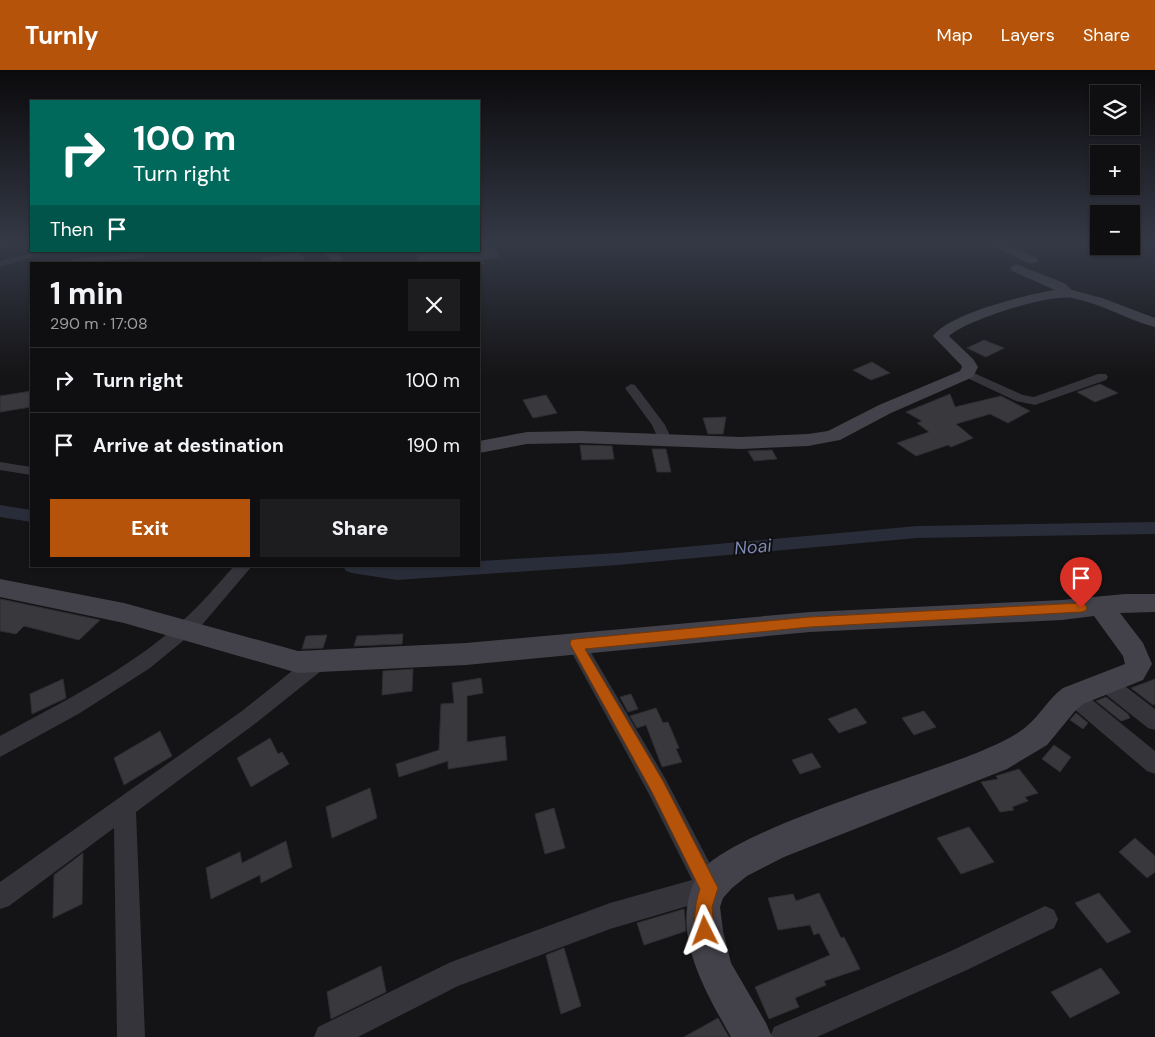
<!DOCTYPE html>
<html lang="en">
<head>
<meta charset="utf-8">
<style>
  :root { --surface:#0f0e10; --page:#1d1c1e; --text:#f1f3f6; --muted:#9b9c9f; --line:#2f2e30; --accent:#b45309 }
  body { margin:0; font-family:"DM Sans",sans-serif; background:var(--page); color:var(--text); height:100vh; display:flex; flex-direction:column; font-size:19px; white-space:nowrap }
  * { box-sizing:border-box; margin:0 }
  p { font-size:16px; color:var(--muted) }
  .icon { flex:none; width:28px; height:28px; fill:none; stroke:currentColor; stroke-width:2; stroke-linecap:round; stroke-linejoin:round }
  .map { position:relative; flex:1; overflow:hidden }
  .sheet { position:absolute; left:30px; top:192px; width:450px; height:305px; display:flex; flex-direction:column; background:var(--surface); border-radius:0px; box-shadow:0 1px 4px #0004,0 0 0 1px var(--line) }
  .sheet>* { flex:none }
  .guide { position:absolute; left:30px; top:30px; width:450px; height:152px; border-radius:0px; box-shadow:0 1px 4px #0004,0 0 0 1px var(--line); background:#00695c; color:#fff; overflow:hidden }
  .controls { position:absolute; left:1090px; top:15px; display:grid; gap:10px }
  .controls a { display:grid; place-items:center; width:50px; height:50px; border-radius:0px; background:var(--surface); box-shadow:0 1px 4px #0004,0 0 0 1px var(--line); font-size:25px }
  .pin { position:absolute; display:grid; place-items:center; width:42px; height:42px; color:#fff; margin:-51px -21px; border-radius:50% 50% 50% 0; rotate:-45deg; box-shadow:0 0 5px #0007 }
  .pin .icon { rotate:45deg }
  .me { position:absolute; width:55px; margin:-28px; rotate:357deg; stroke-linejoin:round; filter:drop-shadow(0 0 4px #0008) }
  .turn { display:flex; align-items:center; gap:18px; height:105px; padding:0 20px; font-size:22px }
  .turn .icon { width:65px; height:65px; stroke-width:2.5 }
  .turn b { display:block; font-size:35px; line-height:42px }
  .then { display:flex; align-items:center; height:48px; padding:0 20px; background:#0003; gap:10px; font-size:19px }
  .round { display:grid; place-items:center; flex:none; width:52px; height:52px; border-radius:0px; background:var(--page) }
  .head { display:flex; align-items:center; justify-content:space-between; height:85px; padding:0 20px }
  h1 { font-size:30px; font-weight:800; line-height:38px }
  .button { display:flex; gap:10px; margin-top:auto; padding:10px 20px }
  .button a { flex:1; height:58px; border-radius:0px; background:var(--accent); color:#fff; font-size:20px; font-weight:800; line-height:58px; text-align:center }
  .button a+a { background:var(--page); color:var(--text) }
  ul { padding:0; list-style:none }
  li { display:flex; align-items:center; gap:15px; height:65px; padding:0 20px; border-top:1px solid var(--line) }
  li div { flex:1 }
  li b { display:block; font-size:19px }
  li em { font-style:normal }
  header { display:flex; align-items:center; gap:30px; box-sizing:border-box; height:70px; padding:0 25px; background:var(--accent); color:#fff }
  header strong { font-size:24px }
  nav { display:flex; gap:28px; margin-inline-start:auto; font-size:18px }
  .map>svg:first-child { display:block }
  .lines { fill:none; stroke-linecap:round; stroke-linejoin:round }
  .canal { fill:#292d39; fill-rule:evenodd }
  .building { fill:#39383d; stroke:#2e2d31 }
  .street { fill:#35343a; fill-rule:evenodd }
  .secondary { fill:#43424a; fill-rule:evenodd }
  .route { fill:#b45309; stroke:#753606 }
  .labels { text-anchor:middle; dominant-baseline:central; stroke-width:4; stroke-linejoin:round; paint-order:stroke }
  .water-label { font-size:18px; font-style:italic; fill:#7b87b2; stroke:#0f0e10 }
</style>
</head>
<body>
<header>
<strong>Turnly</strong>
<nav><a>Map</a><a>Layers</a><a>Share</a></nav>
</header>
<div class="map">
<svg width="1155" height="967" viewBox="0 0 1155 967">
  <rect width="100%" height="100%" fill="#141315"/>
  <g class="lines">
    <g class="canal">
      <polygon points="0,435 31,440 31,452 0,447"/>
      <polygon points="1155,452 1155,464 917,468 618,495 397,510 352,503 346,501 343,496 479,496 479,491 618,483 917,456"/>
    </g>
  </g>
  <g class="building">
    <polygon points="479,174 491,174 500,187 482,190 485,194 418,194 417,181 474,181 479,187"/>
    <polygon points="298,181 308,194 263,194 262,188"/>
    <polygon points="984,270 1004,278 986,287 967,278"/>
    <polygon points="872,292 890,303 871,310 853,300"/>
    <polygon points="1100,314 1118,323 1095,332 1077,322"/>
    <polygon points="31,321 31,337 0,342 0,326"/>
    <polygon points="950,324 955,337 1001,326 1030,341 1008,353 990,344 956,354 973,368 951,377 948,375 916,386 897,373 929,362 917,353 922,351 906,342"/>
    <polygon points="546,325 557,343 533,348 523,330"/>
    <polygon points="726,347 723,364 708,364 703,348"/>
    <polygon points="580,375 612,376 614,389 582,390"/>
    <polygon points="652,379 666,379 671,402 657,402"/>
    <polygon points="772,380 777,389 754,391 748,381"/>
    <polygon points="0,529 10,531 100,550 79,570 24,556 16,564 0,561"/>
    <polygon points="403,564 402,574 354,576 357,566"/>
    <polygon points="327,565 323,578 302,579 306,566"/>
    <polygon points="413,599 412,621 382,625 383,601"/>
    <polygon points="481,608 483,623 467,626 467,672 505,666 507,690 448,699 448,691 399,707 396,694 439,680 441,634 454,633 452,613"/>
    <polygon points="63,609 66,628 32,644 30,624"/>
    <polygon points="1155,609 1155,634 1153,635 1131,618"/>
    <polygon points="631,624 638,639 628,642 620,627"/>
    <polygon points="1106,627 1128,644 1130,648 1121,651 1096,631"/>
    <polygon points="656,638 663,653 668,652 679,678 676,679 682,692 662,697 646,655 637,658 630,646"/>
    <polygon points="856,638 867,653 839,663 828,649"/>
    <polygon points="924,641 936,657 914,665 902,648"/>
    <polygon points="1076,643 1088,653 1083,659 1070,650"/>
    <polygon points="160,661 172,686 124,715 114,688"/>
    <polygon points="270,668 278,684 282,682 289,694 251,717 237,688"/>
    <polygon points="1054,675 1071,687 1060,702 1042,689"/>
    <polygon points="812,683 821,697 800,704 792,690"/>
    <polygon points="1019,699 1038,723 1025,727 1028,731 1012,737 1014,740 1000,742 981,712 998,709 996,706"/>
    <polygon points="370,718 377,748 332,768 326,737"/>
    <polygon points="554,738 565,778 545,784 535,744"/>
    <polygon points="969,757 994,792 961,804 937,768"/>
    <polygon points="1135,768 1155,786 1155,802 1147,808 1119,782"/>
    <polygon points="286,771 292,797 261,813 260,805 211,829 206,798 240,782 242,793"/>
    <polygon points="83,783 82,834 53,848 54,805"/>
    <polygon points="819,823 841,868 844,867 860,899 824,911 826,915 795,928 799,937 769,949 755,917 830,885 819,863 814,865 810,855 778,860 768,828 793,824 796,831"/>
    <polygon points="1099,823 1131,862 1107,873 1075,833"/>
    <polygon points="684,839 686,861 644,875 637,853"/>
    <polygon points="564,878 581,936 561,944 546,885"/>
    <polygon points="381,896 386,922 331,949 327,922"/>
    <polygon points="1101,898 1120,923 1070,948 1051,922"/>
    <polygon points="718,948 729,967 684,967"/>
  </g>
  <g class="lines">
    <g class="street">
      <polygon points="0,174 15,174 0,180"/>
      <polygon points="38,181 49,182 0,197 0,191"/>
      <polygon points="141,183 144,184 144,188 56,194 80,188"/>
      <polygon points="967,300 1023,325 1034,327 1098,304 1106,304 1108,307 1106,310 1035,335 1016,331 963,306 961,304"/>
      <polygon points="631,314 635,315 665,355 672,370 670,373 660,373 652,355 625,318"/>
      <polygon points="0,392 31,397 31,405 0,400"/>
      <path d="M234,496H252L201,556L150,598L80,643L0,687V666C62,632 128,600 181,552C201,535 217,515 234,496Z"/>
      <polygon points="576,566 583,569 665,708 718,809 721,818 718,827 610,859 458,916 358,967 314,967 318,957 451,892 610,833 692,810 649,724 567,574 569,569"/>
      <polygon points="319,583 326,585 328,591 326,597 256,653 136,742 145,967 117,967 114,758 9,836 0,839 0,812 242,641 312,585"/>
      <polygon points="1106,605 1113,607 1155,639 1155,660 1148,658 1099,619 1096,613 1099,607"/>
      <polygon points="1073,617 1080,620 1155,681 1155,704 1147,701 1066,632 1063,626 1066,620"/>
      <polygon points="1045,836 1054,840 1058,849 1054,858 969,899 817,967 770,967 774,957 951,881"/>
    </g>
    <g class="secondary">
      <polygon points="988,174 1004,174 1036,187 1038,190 1036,193 1028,193"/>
      <polygon points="323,181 338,181 344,194 332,194 329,187"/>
      <path d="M1016,194L1064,213L1072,220L1102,228L1155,248V257C1127,250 1101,233 1072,228C1048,224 967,250 949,266L973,289L978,297L973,307L891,343L840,370L808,376L741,379L580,373L527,374L479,383V371L527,362L580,361L741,367L808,364L828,361L879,335L960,301L962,297L961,295L933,266C948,244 1028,224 1055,220L1012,201L1010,198Z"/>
      <path d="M0,509L124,533L298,581L466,573L810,542L1062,530L1125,524H1155V542L1120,543L1143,573L1152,594L1143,610L1083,634L1075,641L1047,675L1007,699L784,787L747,806L732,818L723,828L720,837L723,861L731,893L766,953L772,967H731C705,920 669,862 696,808C719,762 932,704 988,678C1000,673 1017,665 1027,656C1041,644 1049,628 1063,618L1125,594L1123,586L1094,546L1062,550L810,562L466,595L298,603L124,553L0,527Z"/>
    </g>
  </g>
  <linearGradient id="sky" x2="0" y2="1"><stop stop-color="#0b0a0c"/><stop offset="0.56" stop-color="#343946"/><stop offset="1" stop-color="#343946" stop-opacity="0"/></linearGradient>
  <rect width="1155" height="309" fill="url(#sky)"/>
  <path class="route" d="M1081,533L1085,534L1087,538L1085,541L1081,542L810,557L585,579L663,711L718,818L712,837L714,861L711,868L705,870L698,868C692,851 695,835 700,819L652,722L570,574L571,570L576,569L810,547Z"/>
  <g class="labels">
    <g class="water-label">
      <text transform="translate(753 477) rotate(-5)">Noai</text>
    </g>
  </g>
</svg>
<div class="controls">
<a><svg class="icon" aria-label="layers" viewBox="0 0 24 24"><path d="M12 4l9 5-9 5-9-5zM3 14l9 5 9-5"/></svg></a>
<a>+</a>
<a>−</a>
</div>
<div class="pin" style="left:1081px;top:538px;background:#d93025"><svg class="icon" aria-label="arrive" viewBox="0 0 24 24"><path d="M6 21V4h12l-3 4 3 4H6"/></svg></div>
<svg class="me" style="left:705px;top:861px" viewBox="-20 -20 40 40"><path d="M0-17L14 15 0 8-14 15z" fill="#b45309" stroke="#fff" stroke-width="4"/></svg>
<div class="guide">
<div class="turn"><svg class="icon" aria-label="right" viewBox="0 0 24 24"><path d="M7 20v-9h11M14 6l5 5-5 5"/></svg><div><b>100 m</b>Turn right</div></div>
<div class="then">Then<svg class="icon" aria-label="arrive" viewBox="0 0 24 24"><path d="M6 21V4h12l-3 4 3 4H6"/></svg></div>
</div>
<section class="sheet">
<div class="head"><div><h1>1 min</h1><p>290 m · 17:08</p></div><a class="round"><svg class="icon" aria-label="close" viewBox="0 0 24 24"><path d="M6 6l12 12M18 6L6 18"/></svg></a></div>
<ul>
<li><svg class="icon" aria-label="right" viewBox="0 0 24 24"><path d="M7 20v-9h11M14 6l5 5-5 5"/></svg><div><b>Turn right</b></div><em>100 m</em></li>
<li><svg class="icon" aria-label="arrive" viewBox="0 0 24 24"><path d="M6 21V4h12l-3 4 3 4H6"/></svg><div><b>Arrive at destination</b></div><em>190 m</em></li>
</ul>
<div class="button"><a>Exit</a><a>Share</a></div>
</section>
</div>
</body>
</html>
